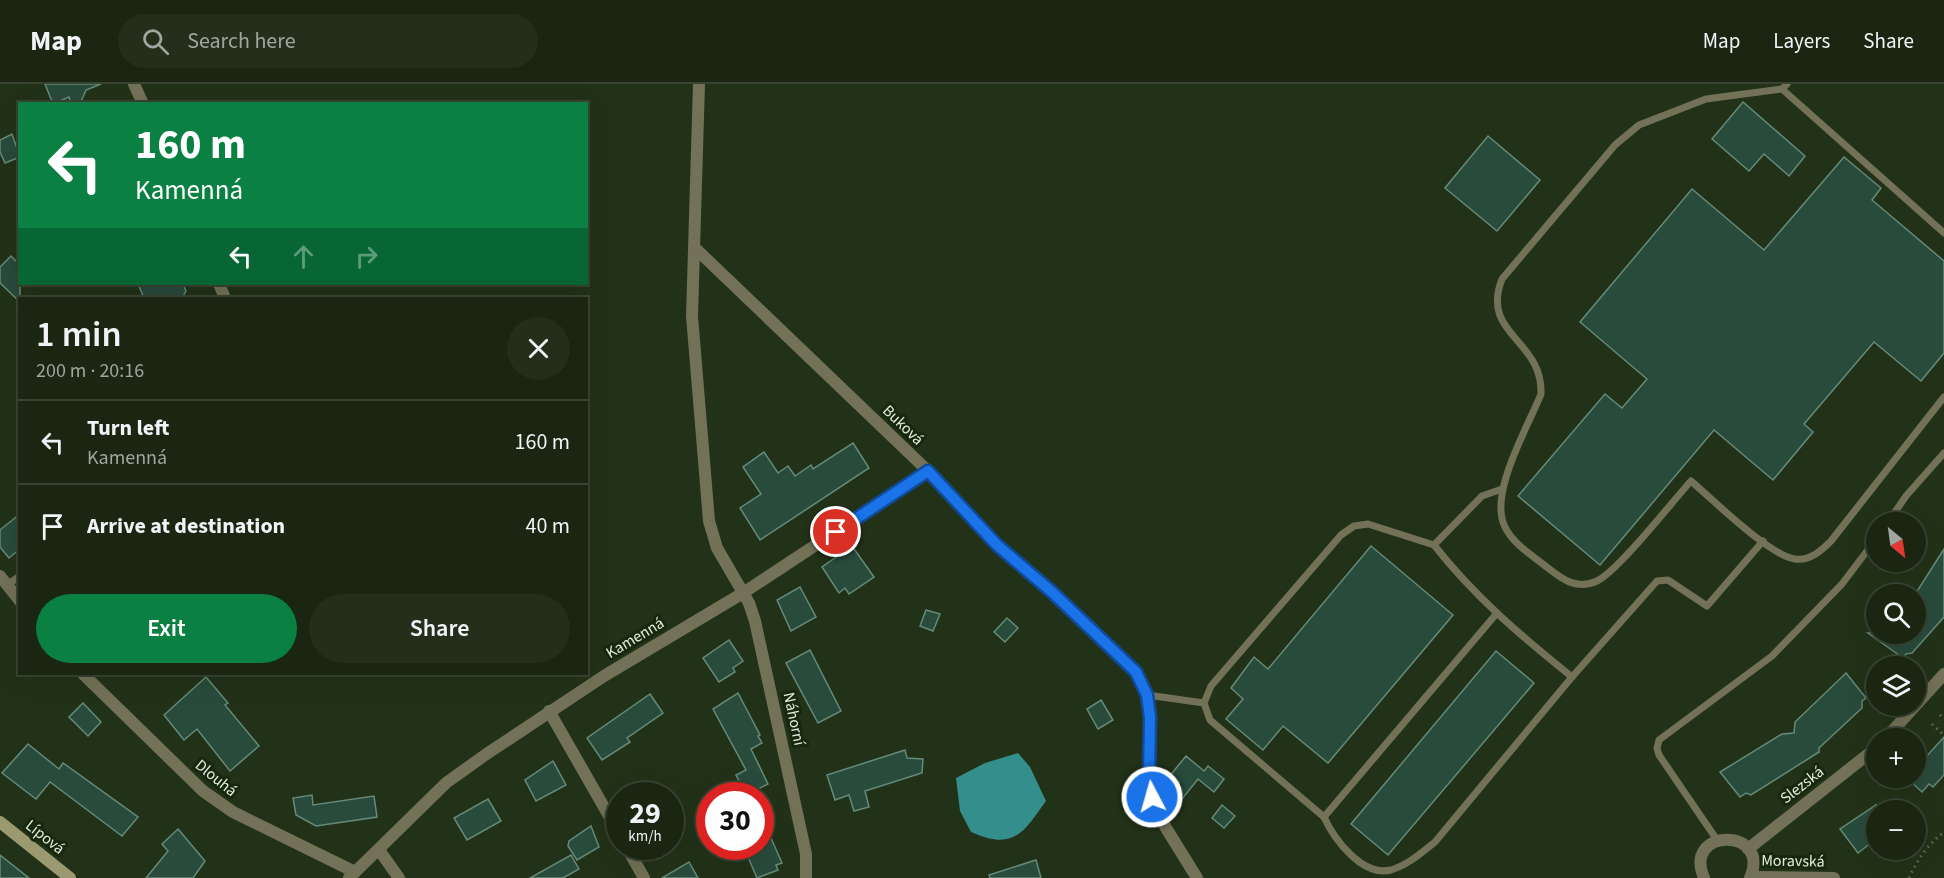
<!DOCTYPE html>
<html lang="en">
<head>
<meta charset="utf-8">
<style>
  :root { --surface:#1a2612; --page:#232e1b; --text:#f1f3f6; --muted:#9fa59f; --line:#384332; --accent:#0b8043 }
  body { margin:0; font-family:"Source Sans 3",sans-serif; background:var(--page); color:var(--text); height:100vh; display:flex; flex-direction:column; font-size:22px; white-space:nowrap }
  * { box-sizing:border-box; margin:0 }
  p { font-size:20px; color:var(--muted) }
  .icon { flex:none; width:33px; height:33px; fill:none; stroke:currentColor; stroke-width:2; stroke-linecap:round; stroke-linejoin:round }
  .map { position:relative; flex:1; overflow:hidden }
  .panel { position:absolute; left:18px; top:213px; width:570px; height:378px; display:flex; flex-direction:column; background:var(--surface); border-radius:0px; box-shadow:0 6px 24px #0002,0 0 0 2px var(--line) }
  .panel>* { flex:none }
  .guide { position:absolute; left:18px; top:18px; width:570px; height:183px; border-radius:0px; box-shadow:0 6px 24px #0002,0 0 0 2px var(--line); background:#0b8043; color:#fff; overflow:hidden }
  .needle { width:39px; rotate:151deg }
  .fabs { position:absolute; left:1866px; top:428px; display:grid; gap:12px }
  .fabs a { display:grid; place-items:center; width:60px; height:60px; border-radius:50%; background:var(--surface); box-shadow:0 6px 24px #0002,0 0 0 2px var(--line); font-size:30px }
  .speed { position:absolute; left:606px; top:698px; display:flex; gap:12px; font-size:30px; font-weight:700; text-align:center }
  .speed>* { display:grid; place-content:center; width:78px; height:78px; border-radius:50%; background:var(--surface); box-shadow:0 6px 24px #0002,0 0 0 2px var(--line); line-height:1 }
  .speed small { font-size:15px; font-weight:400 }
  .speed .limit { border:9px solid #d22; background:#fff; color:#111 }
  .pin { position:absolute; display:grid; place-items:center; width:51px; height:51px; color:#fff; margin:-26px; border:3px solid #fff; border-radius:50%; box-shadow:0 2px 6px #0007 }
  .me { position:absolute; width:66px; margin:-33px; rotate:354deg; stroke-linejoin:round; filter:drop-shadow(0 0 4px #0008) }
  .turn { display:flex; align-items:center; gap:21px; height:126px; padding:0 18px; font-size:27px }
  .turn .icon { width:78px; height:78px; stroke-width:2.5 }
  .turn b { display:block; font-size:42px; line-height:51px }
  .lanes { display:flex; align-items:center; height:57px; padding:0 18px; background:#0003; justify-content:center; gap:30px; direction:ltr }
  .lanes .off { opacity:.35 }
  .round { display:grid; place-items:center; flex:none; width:63px; height:63px; border-radius:32px; background:var(--page) }
  .head { display:flex; align-items:center; justify-content:space-between; height:102px; padding:0 18px }
  h1 { font-size:36px; font-weight:600; line-height:45px }
  .primary-button { display:flex; gap:12px; margin-top:auto; padding:12px 18px }
  .primary-button a { flex:1; height:69px; border-radius:36px; background:var(--accent); color:#fff; font-size:24px; font-weight:600; line-height:69px; text-align:center }
  .primary-button a+a { background:var(--page); color:var(--text) }
  ul { padding:0; list-style:none }
  li { display:flex; align-items:center; gap:18px; height:84px; padding:0 18px; border-top:2px solid var(--line) }
  li div { flex:1 }
  li b { display:block; font-size:22px }
  li em { font-style:normal }
  header { display:flex; align-items:center; gap:36px; box-sizing:border-box; height:84px; padding:0 30px; background:var(--surface); border-bottom:2px solid var(--line) }
  header strong { font-size:28px }
  nav { display:flex; gap:33px; margin-inline-start:auto; font-size:21px }
  .search { width:420px; height:54px; background:var(--page); display:flex; align-items:center; gap:15px; box-sizing:border-box; padding:0 21px; border-radius:33px; color:var(--muted); font-size:22px }
  .map>svg:first-child { display:block }
  .water { fill:#348e8c }
  .building { fill:#294b3c; stroke:#668a79; stroke-width:1.5 }
  .lines { fill:none; stroke-linecap:round; stroke-linejoin:round }
  .path { stroke:#5f6d57; stroke-width:3; stroke-dasharray:1.5 4.5; stroke-linecap:butt }
  .lane { stroke:#737258; stroke-width:7 }
  .street { stroke:#737258; stroke-width:12 }
  .secondary { stroke:#9b9970; stroke-width:12 }
  .route-casing { stroke:#114b97; stroke-width:15 }
  .route { stroke:#1a73e8; stroke-width:10 }
  .labels { text-anchor:middle; dominant-baseline:central; stroke-width:6; stroke-linejoin:round; paint-order:stroke }
  .street-label { font-size:16px; fill:#e2eddd; stroke:#18280f }
</style>
</head>
<body>
<header>
<strong>Map</strong>
<div class="search"><svg class="icon" aria-label="search" viewBox="0 0 24 24"><circle cx="10" cy="10" r="6"/><path d="M15 15l6 6"/></svg>Search here</div>
<nav><a>Map</a><a>Layers</a><a>Share</a></nav>
</header>
<div class="map">
<svg width="1944" height="794" viewBox="0 0 1944 794">
  <rect width="100%" height="100%" fill="#223218"/>
  <path class="water" d="M1018,669L1030,683L1046,717C1023,749 1014,767 971,748L960,727L956,694L985,679Z"/>
  <g class="building">
    <polygon points="45,0 101,0 86,6 80,20 71,20 69,13 53,20"/>
    <polygon points="1743,18 1805,72 1789,92 1764,70 1749,87 1712,55"/>
    <polygon points="12,50 20,73 5,79 0,68 0,56"/>
    <polygon points="1488,52 1540,96 1497,147 1445,104"/>
    <polygon points="1844,73 1881,104 1872,116 1944,177 1944,269 1921,297 1874,258 1804,340 1813,348 1773,396 1714,346 1600,481 1518,412 1605,310 1622,324 1647,295 1580,238 1692,105 1764,166"/>
    <polygon points="11,172 20,181 20,218 0,199 0,183"/>
    <polygon points="138,200 183,200 186,207 182,214 144,214"/>
    <polygon points="853,359 869,384 760,456 740,424 761,410 743,383 764,368 778,389 788,382 795,392 811,381 813,385"/>
    <polygon points="20,430 20,465 9,474 0,463 0,446"/>
    <polygon points="852,462 874,493 849,510 845,504 839,509 822,483"/>
    <polygon points="1371,462 1453,531 1328,679 1283,642 1263,666 1226,635 1243,615 1231,604 1254,573 1268,585"/>
    <polygon points="1944,465 1944,533 1912,569 1906,570 1903,574 1868,549 1916,549 1916,509"/>
    <polygon points="800,503 816,533 791,547 777,516"/>
    <polygon points="926,526 940,530 933,547 920,542"/>
    <polygon points="1007,534 1018,544 1005,558 994,548"/>
    <polygon points="729,556 743,577 733,584 735,588 719,598 703,574"/>
    <polygon points="810,566 841,627 818,639 786,579"/>
    <polygon points="1496,567 1534,599 1388,771 1351,740"/>
    <polygon points="1846,589 1866,614 1862,617 1862,624 1819,664 1819,668 1751,711 1746,709 1740,713 1720,688 1782,650 1794,649 1795,638"/>
    <polygon points="206,593 228,619 225,621 259,662 230,687 197,645 184,656 164,631"/>
    <polygon points="738,609 760,651 758,652 762,659 751,665 768,700 746,711 736,691 746,686 713,625"/>
    <polygon points="650,610 663,629 627,654 630,658 602,676 587,654"/>
    <polygon points="1101,616 1113,636 1098,645 1087,625"/>
    <polygon points="83,619 101,638 88,652 69,633"/>
    <polygon points="1944,653 1944,691 1933,703 1929,700 1922,708 1908,695 1916,693 1916,684"/>
    <polygon points="28,660 59,685 63,679 138,733 122,752 50,698 36,715 2,689"/>
    <polygon points="905,666 907,674 923,675 922,689 865,707 869,723 854,727 849,711 835,716 827,691"/>
    <polygon points="1186,672 1204,687 1208,682 1224,695 1214,708 1198,695 1178,720 1159,705"/>
    <polygon points="553,677 566,701 536,717 525,696"/>
    <polygon points="312,711 313,721 374,712 377,733 316,742 296,731 293,714"/>
    <polygon points="488,715 501,737 467,756 454,734"/>
    <polygon points="1222,721 1235,732 1224,744 1212,734"/>
    <polygon points="1876,721 1876,755 1858,769 1840,745"/>
    <polygon points="591,742 599,763 577,776 568,762 569,757"/>
    <polygon points="178,745 205,777 193,794 146,794 168,767 162,760"/>
    <polygon points="771,754 782,779 776,781 778,786 757,794 745,766 760,762 760,758"/>
    <polygon points="0,771 29,794 0,794"/>
    <polygon points="571,771 579,785 563,794 530,794"/>
    <polygon points="1036,776 1041,794 990,794 989,791"/>
    <polygon points="689,778 698,794 662,794"/>
  </g>
  <g class="lines">
    <g class="path">
      <polyline points="1940,631 1944,635"/>
      <polyline points="1932,640 1944,651"/>
      <path d="M1909,794C1917,776 1928,760 1944,748"/>
    </g>
    <g class="lane">
      <path d="M1787,0L1782,5L1706,15L1639,41L1615,61L1502,195C1480,251 1543,255 1541,310C1528,343 1488,410 1505,443C1513,460 1533,472 1548,484C1563,496 1577,506 1597,497C1619,486 1671,419 1691,397C1712,415 1770,472 1795,475C1810,477 1821,467 1831,457L1944,313"/>
      <polyline points="1782,5 1944,149"/>
      <polyline points="1888,438 1906,412 1944,369"/>
      <path d="M1434,461C1474,512 1522,553 1572,593L1657,497L1668,496L1707,522L1763,457"/>
      <polyline points="7,501 20,492"/>
      <polyline points="1497,529 1324,733 1210,636 1204,619 1211,602 1341,451 1354,442 1368,440 1434,461 1482,412 1502,405"/>
      <polyline points="1147,611 1204,619"/>
      <path d="M1324,733C1334,755 1362,793 1391,786C1408,781 1421,769 1435,758L1572,593"/>
      <polyline points="1717,756 1659,671 1657,664 1659,656 1772,572 1842,500 1876,455"/>
    </g>
    <g class="street">
      <polyline points="134,0 143,20"/>
      <polyline points="699,0 692,232 709,437 717,464 749,519 755,537 806,770 806,794"/>
      <polyline points="695,164 928,387 997,461 1052,508 1136,588 1147,611 1150,633 1149,697 1152,713 1166,744 1197,794"/>
      <polyline points="219,200 225,214"/>
      <polyline points="0,492 20,517"/>
      <polyline points="83,590 203,707 233,728 355,788"/>
      <polyline points="549,627 620,751"/>
      <polyline points="1886,654 1944,590"/>
      <polyline points="626,762 644,794"/>
      <polyline points="1748,765 1876,664"/>
      <polyline points="379,766 399,794"/>
      <polyline points="1751,793 1834,794"/>
      <polyline points="349,794 446,699 485,671 604,592 743,509 928,387"/>
      <path d="M1704,794C1682,743 1772,743 1750,794"/>
    </g>
    <polyline class="secondary" points="0,738 70,794"/>
  </g>
  <g class="lines">
    <g class="route-casing">
      <polyline id="route" points="836,448 928,387 997,461 1052,508 1136,588 1147,611 1150,633 1149,697 1152,713"/>
    </g>
    <use href="#route" class="route"/>
  </g>
  <g class="labels">
    <g class="street-label">
      <text transform="translate(903 341) rotate(44)">Buková</text>
      <text transform="translate(635 554) rotate(-31)">Kamenná</text>
      <text transform="translate(794 635) rotate(78)">Náhorní</text>
      <text transform="translate(216 694) rotate(39)">Dlouhá</text>
      <text transform="translate(1802 701) rotate(-38)">Slezská</text>
      <text transform="translate(45 753) rotate(38)">Lípová</text>
      <text transform="translate(1793 777) rotate(1)">Moravská</text>
    </g>
  </g>
</svg>
<div class="fabs">
<a><svg class="needle" viewBox="-14 -14 28 28"><path d="M0-13l5 13h-10z" fill="#e53935"/><path d="M0 13l5-13h-10z" fill="#9fa59f"/></svg></a>
<a><svg class="icon" aria-label="search" viewBox="0 0 24 24"><circle cx="10" cy="10" r="6"/><path d="M15 15l6 6"/></svg></a>
<a><svg class="icon" aria-label="layers" viewBox="0 0 24 24"><path d="M12 4l9 5-9 5-9-5zM3 14l9 5 9-5"/></svg></a>
<a>+</a>
<a>−</a>
</div>
<div class="speed"><div>29<small>km/h</small></div><div class="limit">30</div></div>
<div class="pin" style="left:836px;top:448px;background:#d93025"><svg class="icon" aria-label="arrive" viewBox="0 0 24 24"><path d="M6 21V4h12l-3 4 3 4H6"/></svg></div>
<svg class="me" style="left:1152px;top:713px" viewBox="-20 -20 40 40"><circle r="17" fill="#1a73e8" stroke="#fff" stroke-width="3"/><path d="M0-11L8 9 0 5-8 9z" fill="#fff"/></svg>
<div class="guide">
<div class="turn"><svg class="icon" aria-label="left" viewBox="0 0 24 24"><path d="M17 20v-9H6M10 6l-5 5 5 5"/></svg><div><b>160 m</b>Kamenná</div></div>
<div class="lanes"><svg class="icon" aria-label="left" viewBox="0 0 24 24"><path d="M17 20v-9H6M10 6l-5 5 5 5"/></svg><svg class="icon off" aria-label="ahead" viewBox="0 0 24 24"><path d="M12 20V5M6 11l6-6 6 6"/></svg><svg class="icon off" aria-label="right" viewBox="0 0 24 24"><path d="M7 20v-9h11M14 6l5 5-5 5"/></svg></div>
</div>
<section class="panel">
<div class="head"><div><h1>1 min</h1><p>200 m · 20:16</p></div><a class="round"><svg class="icon" aria-label="close" viewBox="0 0 24 24"><path d="M6 6l12 12M18 6L6 18"/></svg></a></div>
<ul>
<li><svg class="icon" aria-label="left" viewBox="0 0 24 24"><path d="M17 20v-9H6M10 6l-5 5 5 5"/></svg><div><b>Turn left</b><p>Kamenná</p></div><em>160 m</em></li>
<li><svg class="icon" aria-label="arrive" viewBox="0 0 24 24"><path d="M6 21V4h12l-3 4 3 4H6"/></svg><div><b>Arrive at destination</b></div><em>40 m</em></li>
</ul>
<div class="primary-button"><a>Exit</a><a>Share</a></div>
</section>
</div>
</body>
</html>
